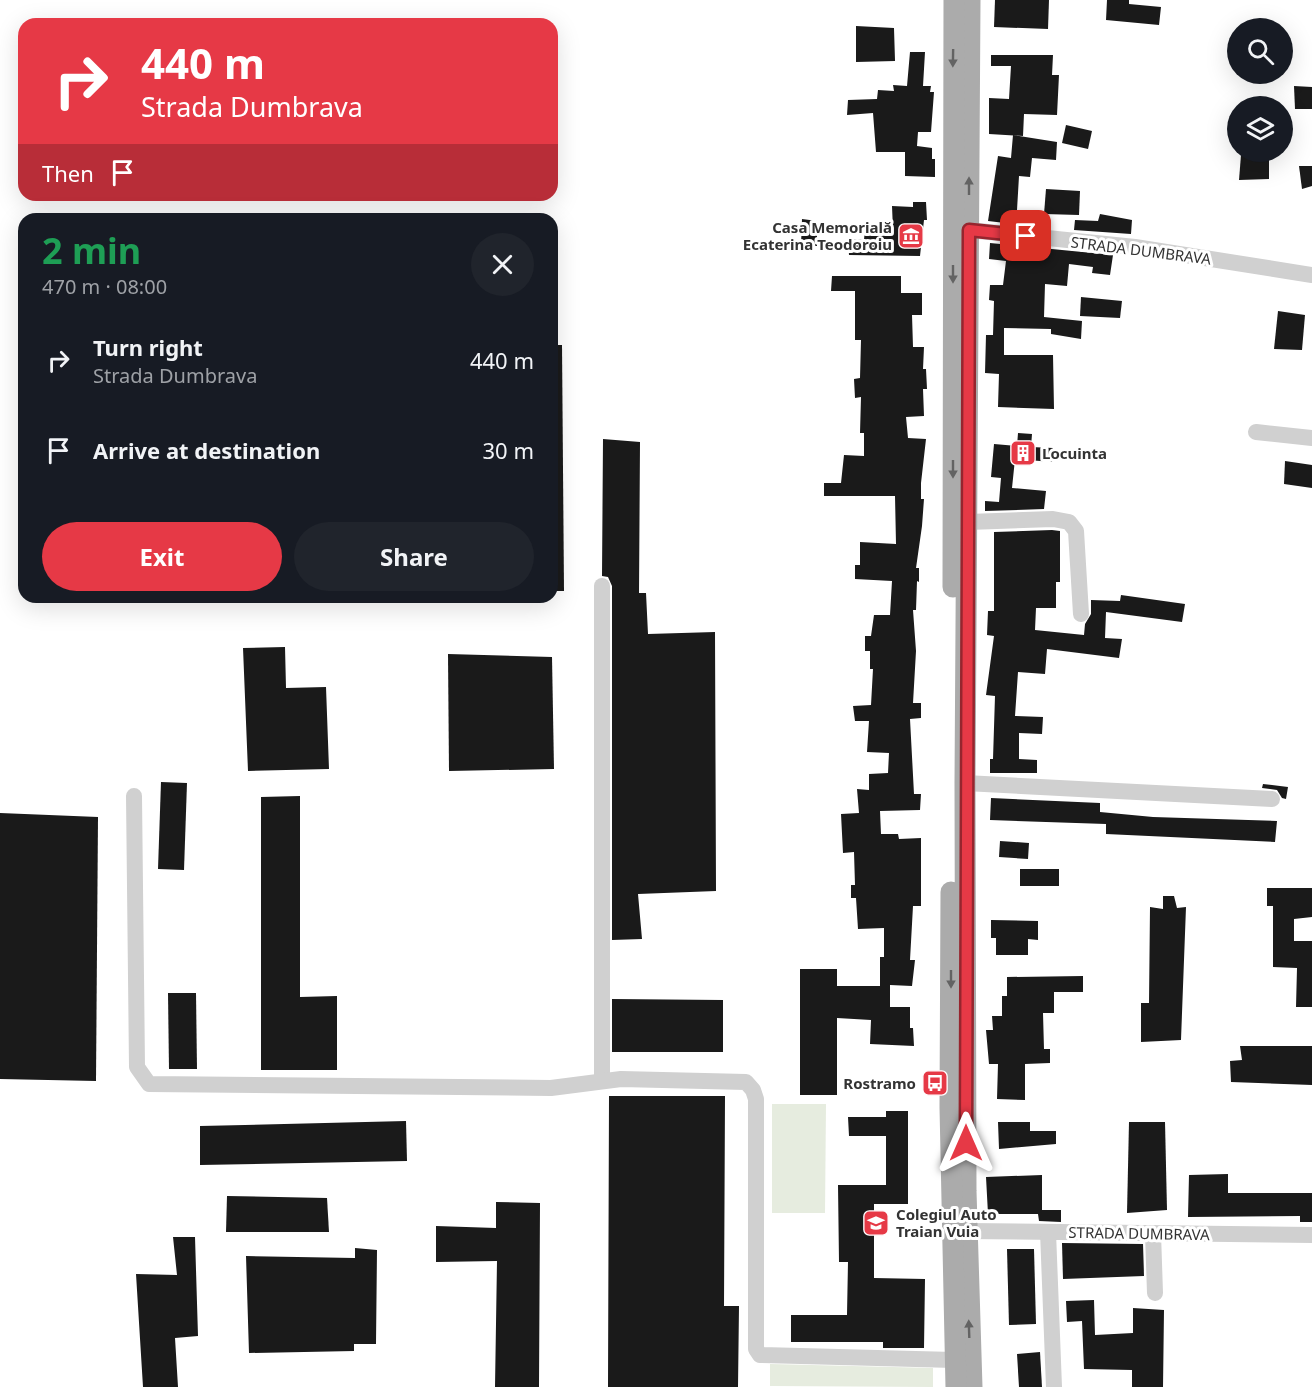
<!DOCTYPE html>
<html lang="en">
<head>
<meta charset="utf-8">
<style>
  :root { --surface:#171b24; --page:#20242c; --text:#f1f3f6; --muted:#9ea1a6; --accent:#e63946 }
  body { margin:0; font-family:"Noto Sans",sans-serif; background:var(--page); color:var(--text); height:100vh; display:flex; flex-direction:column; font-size:22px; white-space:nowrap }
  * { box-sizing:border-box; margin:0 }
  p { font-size:20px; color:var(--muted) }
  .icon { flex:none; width:33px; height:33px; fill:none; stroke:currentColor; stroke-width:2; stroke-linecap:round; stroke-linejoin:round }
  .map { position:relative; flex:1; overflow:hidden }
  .panel { position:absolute; left:18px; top:213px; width:540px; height:390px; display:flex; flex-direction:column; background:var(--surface); border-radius:18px; box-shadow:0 6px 24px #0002 }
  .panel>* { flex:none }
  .hud { position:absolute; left:18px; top:18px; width:540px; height:183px; border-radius:18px; box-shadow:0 6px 24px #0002; background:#e63946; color:#fff; overflow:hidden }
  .tools { position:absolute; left:1227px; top:18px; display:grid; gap:12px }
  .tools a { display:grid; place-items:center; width:66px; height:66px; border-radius:50%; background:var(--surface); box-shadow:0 6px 24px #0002; font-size:30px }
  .pin { position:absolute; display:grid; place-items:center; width:51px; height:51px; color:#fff; margin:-26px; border-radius:12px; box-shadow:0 3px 9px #0006 }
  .me { position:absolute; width:66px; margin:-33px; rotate:0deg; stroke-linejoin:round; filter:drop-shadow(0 0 4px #0008) }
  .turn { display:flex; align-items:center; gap:21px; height:126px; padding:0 24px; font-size:27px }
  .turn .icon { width:78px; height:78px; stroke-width:2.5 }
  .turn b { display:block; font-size:42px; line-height:51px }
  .then { display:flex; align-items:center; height:57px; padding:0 24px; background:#0003; gap:12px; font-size:22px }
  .round { display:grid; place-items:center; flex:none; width:63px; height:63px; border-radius:32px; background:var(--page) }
  .overview { display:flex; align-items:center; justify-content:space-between; height:102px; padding:0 24px }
  h1 { font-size:36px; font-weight:700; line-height:45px; color:#1e9e55 }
  .button { display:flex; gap:12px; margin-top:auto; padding:12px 24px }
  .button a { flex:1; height:69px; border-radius:36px; background:var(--accent); color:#fff; font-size:24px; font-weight:700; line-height:69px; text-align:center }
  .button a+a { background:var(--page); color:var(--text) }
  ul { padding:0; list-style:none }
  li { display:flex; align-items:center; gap:18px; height:90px; padding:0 24px }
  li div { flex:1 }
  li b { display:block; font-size:22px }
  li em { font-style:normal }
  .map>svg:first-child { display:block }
  .green { fill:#e6ecdf }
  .building { fill:#1a1a1a }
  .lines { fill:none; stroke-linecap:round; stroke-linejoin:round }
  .minor { stroke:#d0d0d0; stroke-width:16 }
  .major { stroke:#ababab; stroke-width:21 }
  .oneway { fill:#636363 }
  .route-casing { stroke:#96252e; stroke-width:15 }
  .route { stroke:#e63946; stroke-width:10 }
  .labels { text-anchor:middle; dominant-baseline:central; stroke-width:6; stroke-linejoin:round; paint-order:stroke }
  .poi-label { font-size:15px; font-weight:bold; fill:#333; stroke:#fff; text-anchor:end }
  .street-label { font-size:15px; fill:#333; stroke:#fff }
</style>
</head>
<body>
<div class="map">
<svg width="1312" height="1387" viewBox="0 0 1312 1387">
  <rect width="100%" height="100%" fill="#fff"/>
  <g class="green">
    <polygon points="772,1104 826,1104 825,1213 772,1213"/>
    <polygon points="770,1364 933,1368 933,1387 770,1386"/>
  </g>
  <g class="building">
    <polygon points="995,0 1049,0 1048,29 994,27"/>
    <polygon points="1107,0 1129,0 1129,4 1161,7 1159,25 1106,20"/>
    <polygon points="856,26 894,28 895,61 856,62"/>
    <polygon points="910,52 925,52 923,86 931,86 930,92 934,92 931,132 918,132 917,146 932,148 932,159 935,159 935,177 905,176 905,152 876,152 873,113 847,115 848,100 877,99 878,90 894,91 893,85 907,86"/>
    <polygon points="991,55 1053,55 1052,75 1059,75 1057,115 1024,114 1023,136 989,134 989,98 1009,99 1011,66 991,66"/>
    <polygon points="1294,86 1312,87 1312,109 1295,109"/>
    <polygon points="1066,125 1092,131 1088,149 1062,143"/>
    <polygon points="1013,135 1057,142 1056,160 1032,158 1030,177 1019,176 1017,210 1032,212 1031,226 988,221 998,156 1011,158"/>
    <polygon points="1241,155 1269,157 1269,179 1239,180"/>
    <polygon points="1299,166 1312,166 1312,186 1302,189"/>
    <polygon points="1046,189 1080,191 1079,215 1044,214"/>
    <polygon points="913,202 926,202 927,220 924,220 920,256 849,255 848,239 864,240 865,228 893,230 892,206 913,207"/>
    <polygon points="1100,214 1132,220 1131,234 1074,230 1075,220 1098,221"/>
    <polygon points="802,219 817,221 817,246 801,245"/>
    <polygon points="990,243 1113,255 1110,275 1092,273 1093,267 1069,264 1067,286 1045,284 1044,317 1082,321 1081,339 1051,334 1051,329 1004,328 1004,355 1053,355 1054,409 998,407 999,374 985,373 986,335 993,335 994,301 989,300 990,285 1003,285 1006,261 989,259"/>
    <polygon points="832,276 901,276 901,293 922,293 922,315 912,315 913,347 924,347 923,369 926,369 927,389 923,389 924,416 906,417 908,438 926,439 921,483 921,499 924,499 922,526 916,568 919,568 919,582 917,581 916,610 913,610 916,651 913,703 921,703 921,718 910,719 914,794 921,794 920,810 880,811 881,834 898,834 899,839 921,838 921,906 913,906 910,960 915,960 912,986 890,985 890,1007 910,1007 910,1028 913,1028 914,1046 870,1044 871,1020 837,1018 837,1095 800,1095 800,969 837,969 837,986 880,986 880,957 884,957 884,928 858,929 856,898 851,898 851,885 855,885 854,852 843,853 841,814 859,813 857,789 869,790 869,774 888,773 889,753 867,752 869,721 855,721 853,706 871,705 873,669 870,669 870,651 865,651 865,636 871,636 874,615 890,615 892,581 855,579 855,565 860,565 860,542 896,544 895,496 824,496 824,483 841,483 844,455 864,456 864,433 860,433 861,397 855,398 854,379 860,378 861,340 855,340 855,291 831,291"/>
    <polygon points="1081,297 1122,301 1120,318 1080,316"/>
    <polygon points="1278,311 1305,315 1302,350 1274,349"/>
    <polygon points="552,345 562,345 564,591 552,591"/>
    <polygon points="1018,433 1032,434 1031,447 1053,448 1052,462 1015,459 1012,488 1046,491 1044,509 985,511 985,501 999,502 1001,478 991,477 994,444 1017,446"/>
    <polygon points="603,439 640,442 639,593 646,593 648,634 715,632 716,891 638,894 642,939 612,940 612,586 608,577 602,576"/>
    <polygon points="1285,461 1312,465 1312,488 1284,484"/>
    <polygon points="1052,530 1060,531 1060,582 1056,582 1056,608 1036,608 1035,630 1084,635 1085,624 1091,614 1091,600 1120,601 1121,595 1185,604 1182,622 1106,612 1105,638 1122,639 1119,658 1047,649 1045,674 1018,672 1015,716 1043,717 1042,734 1019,733 1019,759 1037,760 1037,773 990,773 990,759 993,759 995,696 986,695 994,636 987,635 988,611 994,611 994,532"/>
    <polygon points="285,647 286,688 326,687 329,769 248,771 243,648"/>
    <polygon points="448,654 552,657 554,769 449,771"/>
    <polygon points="161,782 187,783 184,870 158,869"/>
    <polygon points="1263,784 1288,787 1286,799 1282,798 1277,790 1262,788"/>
    <polygon points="300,796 300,997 337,996 337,1070 261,1070 261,797"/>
    <polygon points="991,798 1100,803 1100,812 1153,817 1277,821 1275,842 1106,834 1106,824 990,820"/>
    <polygon points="0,813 98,817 96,1081 0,1079"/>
    <polygon points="1000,841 1029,843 1028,859 999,857"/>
    <rect x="1020" y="869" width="39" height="17"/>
    <polygon points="1267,888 1312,888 1312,917 1294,919 1294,941 1312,941 1312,1007 1296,1007 1297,968 1273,967 1273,906 1267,906"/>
    <polygon points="1163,896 1174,896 1177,908 1186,907 1181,1040 1141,1042 1141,1003 1149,1003 1150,907 1163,909"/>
    <polygon points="991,920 1038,921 1038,940 1028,939 1028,955 996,955 996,938 991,938"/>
    <polygon points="1083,976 1083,992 1054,992 1054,1013 1043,1013 1044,1049 1050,1049 1050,1063 1025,1064 1025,1100 997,1099 998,1064 989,1064 986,1030 993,1030 992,1016 1002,1016 1002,996 1007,996 1007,977"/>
    <polygon points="168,993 196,993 197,1069 169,1069"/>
    <polygon points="612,999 723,1000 723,1052 612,1052"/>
    <polygon points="1240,1046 1312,1046 1312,1085 1231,1082 1230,1061 1242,1060"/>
    <polygon points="609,1096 725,1096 724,1306 739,1306 738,1387 608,1387"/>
    <polygon points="886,1111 908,1111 908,1204 874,1204 874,1278 925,1279 924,1348 883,1348 883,1342 791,1342 791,1315 847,1315 848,1262 839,1262 838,1185 886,1185 886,1136 849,1136 848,1117 886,1117"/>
    <polygon points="406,1121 407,1161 200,1165 200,1126"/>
    <polygon points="998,1122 1030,1122 1030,1131 1056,1131 1056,1144 999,1149"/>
    <polygon points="1129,1122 1165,1122 1167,1210 1127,1213"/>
    <polygon points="1228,1174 1228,1193 1312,1193 1312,1222 1300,1222 1300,1216 1188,1217 1189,1175"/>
    <polygon points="1042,1175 1042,1210 1061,1210 1061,1222 1039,1221 1038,1214 988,1214 986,1177"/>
    <polygon points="227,1196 327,1198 329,1232 226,1232"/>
    <polygon points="496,1202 540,1203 539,1387 495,1387 497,1261 436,1262 436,1226 496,1228"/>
    <polygon points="173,1237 195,1237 198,1336 175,1338 178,1387 143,1387 136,1274 177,1275"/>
    <polygon points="1062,1243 1143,1244 1144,1276 1063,1279"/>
    <polygon points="355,1248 377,1250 376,1344 354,1344 354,1351 249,1353 246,1256 355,1258"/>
    <polygon points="1007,1249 1034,1249 1036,1324 1009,1325"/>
    <polygon points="1094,1300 1095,1335 1133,1333 1133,1308 1164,1310 1163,1387 1132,1387 1132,1370 1084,1369 1082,1321 1067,1322 1066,1301"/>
    <polygon points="1040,1352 1042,1387 1019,1387 1017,1354"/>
  </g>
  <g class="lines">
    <g class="minor">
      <polyline points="969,230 1135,247 1312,275"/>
      <polyline points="1256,432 1312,438"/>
      <polyline points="968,522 1053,519 1069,522 1076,531 1081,614"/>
      <polyline points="602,586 602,1081"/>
      <polyline points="965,783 1272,799"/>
      <polyline points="134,796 137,1067 149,1084 551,1088 621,1079 746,1082 753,1090 756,1099 756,1349 760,1355 954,1360"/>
      <polyline points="967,1231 1312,1235"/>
      <polyline points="1048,1232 1054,1387"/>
      <polyline points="1153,1233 1155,1293"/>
    </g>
    <g class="major">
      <polyline points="970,0 965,783 966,1191 972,1387"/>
      <polyline points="953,587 954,0"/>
      <polyline points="951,892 950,1107 956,1387"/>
    </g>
  </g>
  <defs><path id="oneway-solid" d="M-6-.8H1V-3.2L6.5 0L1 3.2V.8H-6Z" transform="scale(1.5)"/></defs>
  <g class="oneway">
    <use href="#oneway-solid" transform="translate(953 58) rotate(91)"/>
    <use href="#oneway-solid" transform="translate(969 186) rotate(-90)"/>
    <use href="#oneway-solid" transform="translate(953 274) rotate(90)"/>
    <use href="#oneway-solid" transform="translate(953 469) rotate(90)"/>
    <use href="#oneway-solid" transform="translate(951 979) rotate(90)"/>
    <use href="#oneway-solid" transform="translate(969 1329) rotate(-92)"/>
  </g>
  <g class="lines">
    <g class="route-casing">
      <polyline id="route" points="966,1143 969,230 1026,236"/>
    </g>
    <use href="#route" class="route"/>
  </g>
  <defs>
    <g id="museum-square" transform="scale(1.35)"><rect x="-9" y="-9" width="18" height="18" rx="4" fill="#e63946" stroke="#fff"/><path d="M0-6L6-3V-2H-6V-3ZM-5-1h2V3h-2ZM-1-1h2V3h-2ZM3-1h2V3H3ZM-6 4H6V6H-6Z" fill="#fff"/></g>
    <g id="building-square" transform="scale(1.35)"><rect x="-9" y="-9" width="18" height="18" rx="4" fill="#e63946" stroke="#fff"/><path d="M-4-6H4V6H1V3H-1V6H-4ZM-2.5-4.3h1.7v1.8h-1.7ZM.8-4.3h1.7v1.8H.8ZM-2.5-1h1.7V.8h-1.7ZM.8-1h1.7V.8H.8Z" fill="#fff"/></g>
    <g id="bus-square" transform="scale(1.35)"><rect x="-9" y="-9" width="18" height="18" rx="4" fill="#e63946" stroke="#fff"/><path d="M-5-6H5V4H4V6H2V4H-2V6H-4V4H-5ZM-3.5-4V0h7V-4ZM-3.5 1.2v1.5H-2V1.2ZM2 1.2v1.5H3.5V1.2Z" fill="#fff"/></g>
    <g id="school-square" transform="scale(1.35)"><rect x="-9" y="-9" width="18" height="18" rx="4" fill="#e63946" stroke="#fff"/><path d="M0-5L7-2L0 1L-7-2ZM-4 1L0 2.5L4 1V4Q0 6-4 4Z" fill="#fff"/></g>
  </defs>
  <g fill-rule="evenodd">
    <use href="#museum-square" x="911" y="236"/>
    <use href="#building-square" x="1023" y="453"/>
    <use href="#bus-square" x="935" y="1083"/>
    <use href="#school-square" x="876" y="1223"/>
  </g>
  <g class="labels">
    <g class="poi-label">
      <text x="892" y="227">Casa Memorială<tspan x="892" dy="17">Ecaterina Teodoroiu</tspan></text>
      <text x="1042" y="453" text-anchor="start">Locuinta</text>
      <text x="916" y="1083">Rostramo</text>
      <text x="896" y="1214" text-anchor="start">Colegiul Auto<tspan x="896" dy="17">Traian Vuia</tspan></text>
    </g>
    <g class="street-label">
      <text transform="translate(1141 250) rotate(7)">STRADA DUMBRAVA</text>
      <text transform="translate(1139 1233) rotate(1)">STRADA DUMBRAVA</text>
    </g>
  </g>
</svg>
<div class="tools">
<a><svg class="icon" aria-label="search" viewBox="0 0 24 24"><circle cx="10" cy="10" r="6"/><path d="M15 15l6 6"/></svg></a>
<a><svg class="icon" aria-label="layers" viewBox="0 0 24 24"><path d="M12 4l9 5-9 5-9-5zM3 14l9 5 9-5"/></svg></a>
</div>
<div class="pin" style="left:1026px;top:236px;background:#d93025"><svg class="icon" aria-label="arrive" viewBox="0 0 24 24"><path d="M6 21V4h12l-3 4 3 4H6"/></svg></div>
<svg class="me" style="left:966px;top:1143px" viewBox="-20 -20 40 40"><path d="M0-17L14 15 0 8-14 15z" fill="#e63946" stroke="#fff" stroke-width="4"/></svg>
<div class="hud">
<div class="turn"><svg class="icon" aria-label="right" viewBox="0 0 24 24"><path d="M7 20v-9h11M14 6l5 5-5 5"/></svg><div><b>440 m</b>Strada Dumbrava</div></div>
<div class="then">Then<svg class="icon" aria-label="arrive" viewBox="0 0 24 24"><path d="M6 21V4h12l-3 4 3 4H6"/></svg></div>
</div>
<section class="panel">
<div class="overview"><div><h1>2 min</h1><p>470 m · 08:00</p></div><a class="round"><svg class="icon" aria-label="close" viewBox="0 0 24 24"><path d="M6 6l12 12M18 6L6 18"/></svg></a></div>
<ul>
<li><svg class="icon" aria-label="right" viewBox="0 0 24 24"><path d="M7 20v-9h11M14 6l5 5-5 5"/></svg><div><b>Turn right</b><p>Strada Dumbrava</p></div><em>440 m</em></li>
<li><svg class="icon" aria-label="arrive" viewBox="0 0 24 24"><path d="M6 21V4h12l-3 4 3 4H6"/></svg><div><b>Arrive at destination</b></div><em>30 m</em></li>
</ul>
<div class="button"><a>Exit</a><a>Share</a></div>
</section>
</div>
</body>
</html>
